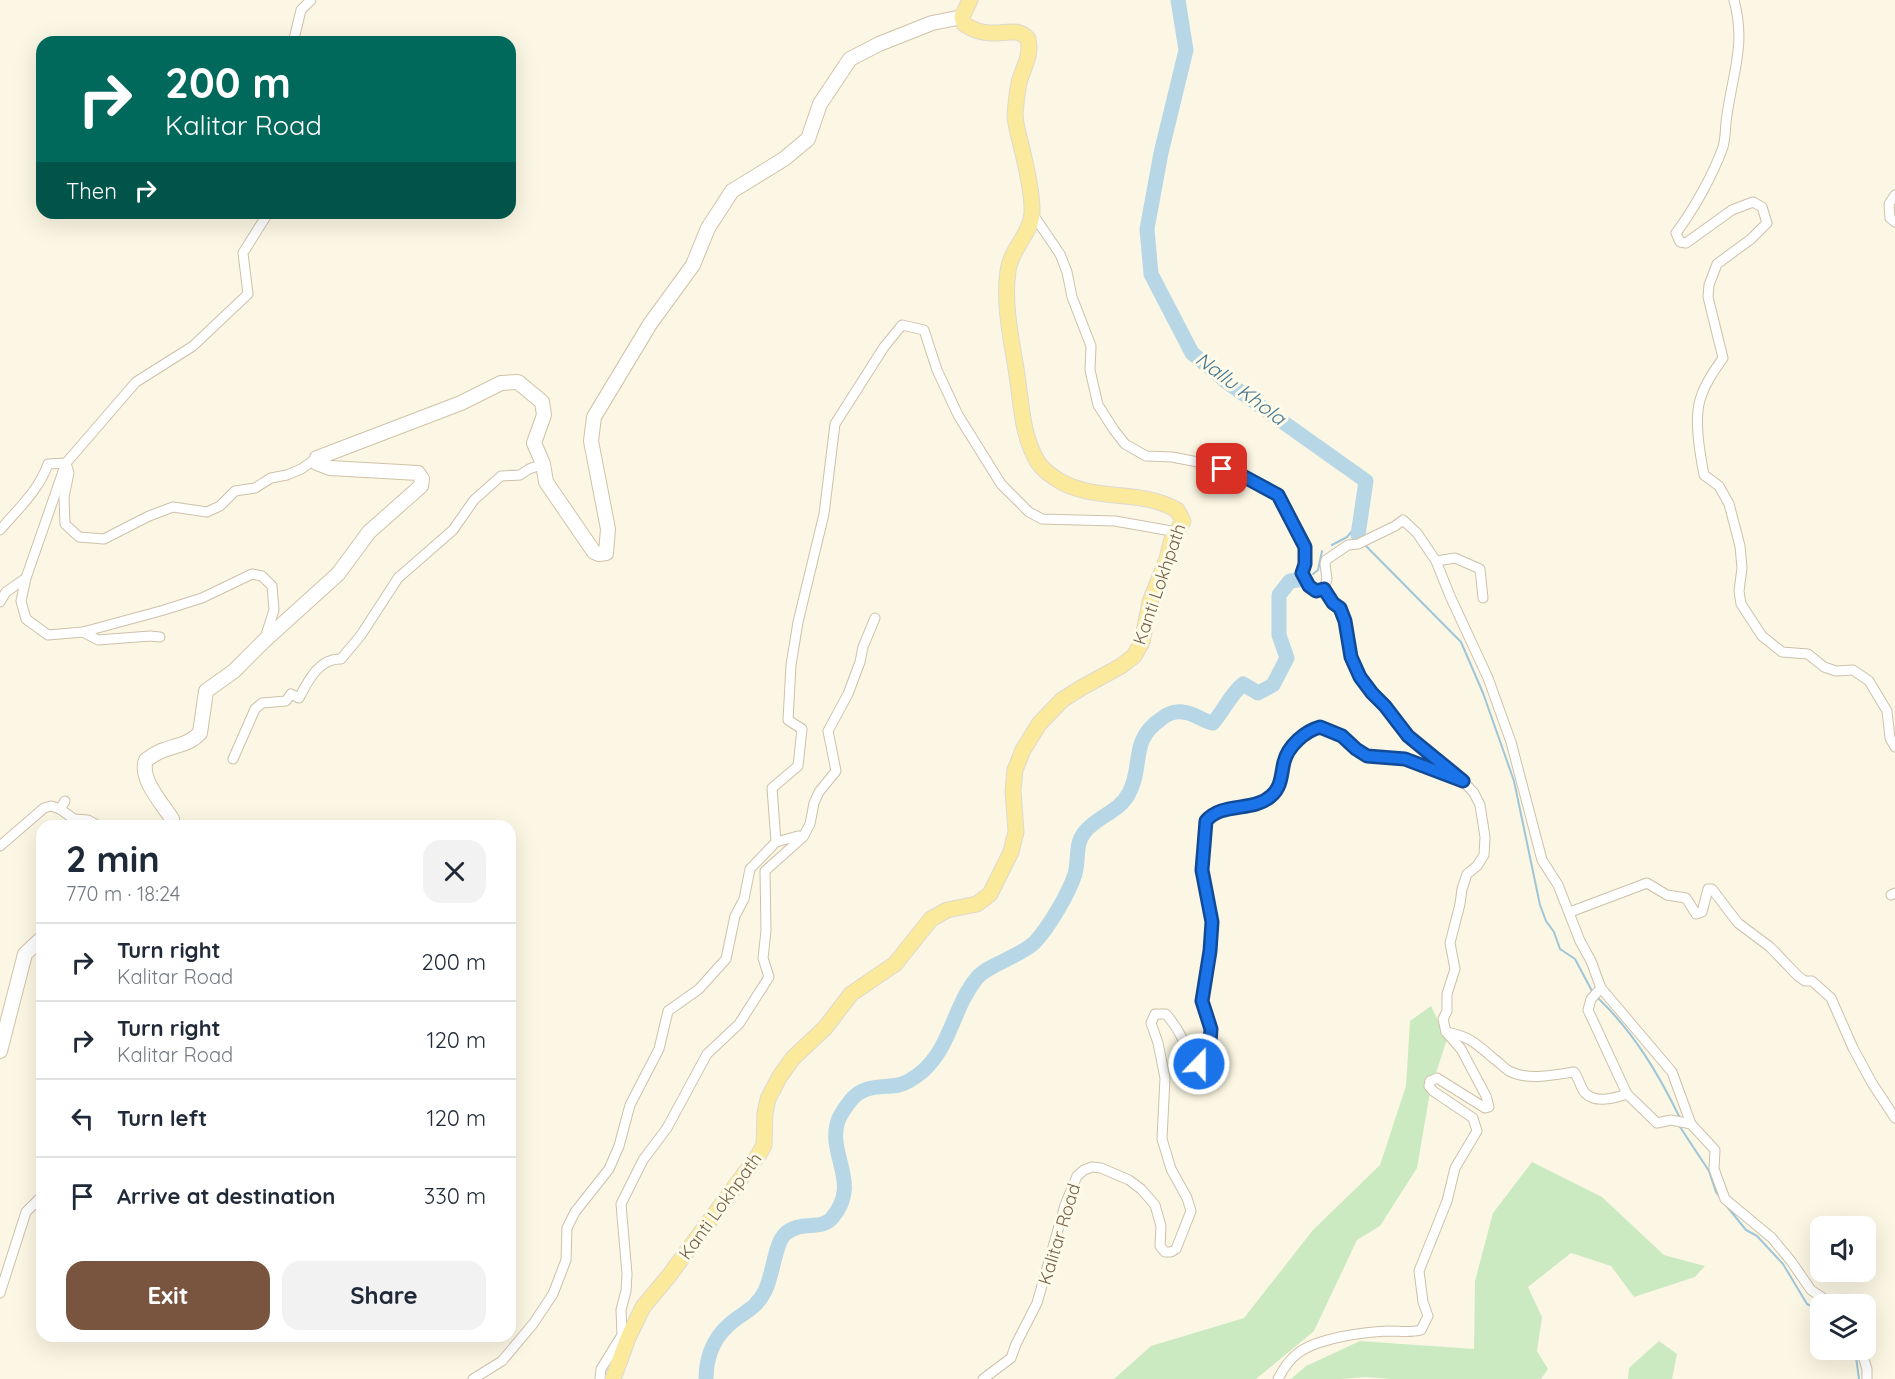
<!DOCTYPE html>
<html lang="en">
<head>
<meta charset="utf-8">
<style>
  :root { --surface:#fff; --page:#f2f2f3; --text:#1f2937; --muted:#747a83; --line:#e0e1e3; --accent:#79543f }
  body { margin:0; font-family:Quicksand,sans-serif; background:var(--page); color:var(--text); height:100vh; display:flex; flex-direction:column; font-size:22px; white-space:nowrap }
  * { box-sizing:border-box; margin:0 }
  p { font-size:20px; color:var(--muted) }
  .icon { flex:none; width:33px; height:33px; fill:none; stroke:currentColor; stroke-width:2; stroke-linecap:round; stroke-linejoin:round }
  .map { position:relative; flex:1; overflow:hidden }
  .sheet { position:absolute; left:36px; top:820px; width:480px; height:522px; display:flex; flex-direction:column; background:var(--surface); border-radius:18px; box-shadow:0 6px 24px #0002 }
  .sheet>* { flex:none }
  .top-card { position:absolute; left:36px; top:36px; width:480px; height:183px; border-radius:18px; box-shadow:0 6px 24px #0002; background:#00695c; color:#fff; overflow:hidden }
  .buttons { position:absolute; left:1810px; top:1216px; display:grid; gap:12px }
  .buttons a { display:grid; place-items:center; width:66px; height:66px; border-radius:12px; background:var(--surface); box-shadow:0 6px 24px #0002; font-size:30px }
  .pin { position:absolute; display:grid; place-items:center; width:51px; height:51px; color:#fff; margin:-26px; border-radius:12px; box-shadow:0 3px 9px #0006 }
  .me { position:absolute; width:66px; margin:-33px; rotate:22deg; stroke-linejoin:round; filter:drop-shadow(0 0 4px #0008) }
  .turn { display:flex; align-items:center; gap:21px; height:126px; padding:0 30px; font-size:27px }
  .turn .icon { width:78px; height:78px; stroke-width:2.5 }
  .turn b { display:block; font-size:42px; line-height:51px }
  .then { display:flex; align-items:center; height:57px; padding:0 30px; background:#0003; gap:12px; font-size:22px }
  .round { display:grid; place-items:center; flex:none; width:63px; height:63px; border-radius:18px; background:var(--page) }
  .headline { display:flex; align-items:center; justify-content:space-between; height:102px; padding:0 30px }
  h1 { font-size:36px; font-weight:700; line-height:45px }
  .action { display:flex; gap:12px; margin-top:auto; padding:12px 30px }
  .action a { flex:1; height:69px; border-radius:18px; background:var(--accent); color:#fff; font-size:24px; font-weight:700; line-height:69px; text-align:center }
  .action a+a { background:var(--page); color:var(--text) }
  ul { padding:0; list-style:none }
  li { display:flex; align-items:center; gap:18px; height:78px; padding:0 30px; border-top:2px solid var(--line) }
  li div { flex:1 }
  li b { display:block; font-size:22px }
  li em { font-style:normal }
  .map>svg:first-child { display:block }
  .green { fill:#cbeac2 }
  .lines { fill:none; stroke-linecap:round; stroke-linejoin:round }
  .stream { stroke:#9ec5d8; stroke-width:2 }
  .river { stroke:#b8d7e6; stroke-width:15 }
  .street-casing { stroke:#cec0aa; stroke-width:11 }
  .secondary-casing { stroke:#d1c2a7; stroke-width:16 }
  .primary-casing { stroke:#ded9d3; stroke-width:17 }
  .street { stroke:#fff; stroke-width:9 }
  .secondary { stroke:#fff; stroke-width:14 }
  .primary { stroke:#fbe99c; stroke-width:15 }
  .route-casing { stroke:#114b97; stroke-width:15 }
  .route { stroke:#1a73e8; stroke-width:10 }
  .labels { text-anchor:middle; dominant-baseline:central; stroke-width:6; stroke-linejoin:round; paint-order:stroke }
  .street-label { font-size:18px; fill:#756149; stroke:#fffbea }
  .water-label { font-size:20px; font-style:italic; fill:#457690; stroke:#fffbea }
</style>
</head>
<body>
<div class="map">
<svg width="1895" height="1379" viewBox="0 0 1895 1379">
  <rect width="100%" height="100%" fill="#fcf7e4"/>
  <g class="green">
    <polygon points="1431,1006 1447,1039 1430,1092 1417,1168 1380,1226 1357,1240 1314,1331 1256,1379 1114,1379 1151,1346 1244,1318 1313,1230 1380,1165 1406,1086 1410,1021"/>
    <polygon points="1532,1162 1602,1197 1664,1255 1705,1266 1695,1277 1634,1297 1611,1266 1571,1253 1528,1287 1542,1317 1537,1351 1548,1369 1541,1379 1392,1379 1366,1377 1342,1379 1291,1379 1306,1366 1360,1341 1474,1349 1475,1281 1493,1213"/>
    <polygon points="1659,1341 1677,1354 1672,1379 1628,1379 1629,1368"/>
  </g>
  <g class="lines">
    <g class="stream">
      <polyline points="1332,545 1347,537 1360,522"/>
      <polyline points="1365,545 1461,642 1483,693 1514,781 1540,905 1546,921 1554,932 1560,949 1575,959 1592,991"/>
      <polyline points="1313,574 1318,570 1322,551"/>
      <path d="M1599,999C1634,1033 1658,1073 1679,1116"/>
      <polyline points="1680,1127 1709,1171 1716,1192 1721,1199"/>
      <polyline points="1725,1204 1746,1230 1757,1236 1783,1264 1807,1304 1821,1311"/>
      <polyline points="1855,1350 1859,1379"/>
    </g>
    <g class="river">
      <polyline points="1178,0 1186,50 1161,153 1147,229 1151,274 1192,353 1228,383 1366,481 1358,535"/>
      <path d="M706,1379C706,1354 715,1334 736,1319C749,1310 758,1305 765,1291C773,1275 775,1243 785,1234C800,1220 821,1231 832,1218C861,1184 829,1157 837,1124C839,1115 846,1107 851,1100C864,1084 881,1088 899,1085C907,1083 917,1076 923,1071C951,1046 953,1008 976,979C986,965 1020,957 1035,942C1049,927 1069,893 1075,874C1079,860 1075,844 1084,833C1095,817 1120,812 1129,793C1144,765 1129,741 1161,719C1167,714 1175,711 1183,712C1195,713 1201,721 1213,723C1224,710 1230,695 1243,684L1258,693L1273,685L1287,658L1279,635V595L1290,581L1305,579"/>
    </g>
    <g class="street-casing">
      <g id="street">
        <path d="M1734,0C1746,44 1733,72 1727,115C1725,125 1726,137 1723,147C1713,175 1694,209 1676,233L1680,242L1686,243L1732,210L1753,202L1762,207L1767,223L1751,239L1717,264L1709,285L1708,297L1723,358C1714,371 1704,385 1700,400C1694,421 1700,454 1704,475L1719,486L1729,504L1740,546L1742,568L1739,591L1741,604L1762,636L1782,652L1808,654L1824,667L1836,671L1853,670L1869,681L1887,711L1890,738L1895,747"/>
        <polyline points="295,42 294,39 301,10 311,0"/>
        <polyline points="1895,195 1889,204 1890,218 1895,222"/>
        <polyline points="1032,213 1060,254 1067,272 1072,297 1091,346 1090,370 1098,405 1114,430 1125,444 1146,456 1172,457 1203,463 1241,475 1278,495 1305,547 1305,564 1302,573 1309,586 1316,591 1324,589"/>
        <path d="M0,530C18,509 39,490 48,464L66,463L69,473L64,497L65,524L79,537L104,539L149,516L173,507L207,512L220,506L235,491L255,488L271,478L287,475L301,469L317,458"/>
        <polyline points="1436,561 1455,558 1480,569 1483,598"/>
        <polyline points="0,602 6,592 26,578"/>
        <polyline points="83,632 98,640 150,636 160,637"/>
        <polyline points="265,638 274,610 272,586 262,576 252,574 202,598 164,610 83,632 48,635 26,619 21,601 26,578 66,463 136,382 193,346 248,294 243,253 268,213"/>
        <path d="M233,759L255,709L262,703L286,701L291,694L299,698C308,681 319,658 341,659L361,635L398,578L453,530L474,500L501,476L520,475L529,469L543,464"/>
        <polyline points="65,801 60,809 74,819 88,820 99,826"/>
        <polyline points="776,842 798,836 803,837"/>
        <polyline points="0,846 44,808 51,806 60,809"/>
        <polyline points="1891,895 1895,893"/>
        <polyline points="1570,912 1647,883 1667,895 1686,898 1696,914 1702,912 1708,889 1712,889 1738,923 1770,947 1799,977 1805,981 1812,981 1831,998 1853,1048 1872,1083 1895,1118"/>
        <polyline points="1601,988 1591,999 1588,1010 1627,1094 1657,1123 1671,1120 1691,1124"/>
        <path d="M1446,1032C1469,1036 1477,1044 1494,1059C1499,1062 1504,1068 1509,1071C1529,1081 1553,1075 1574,1072C1579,1078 1580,1087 1585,1093C1596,1104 1615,1098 1627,1094"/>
        <polyline points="0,1293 26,1212 42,1196"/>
        <polyline points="1861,1350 1867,1369 1867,1379"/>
        <polyline points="473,1379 502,1361 533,1324 553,1294 566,1260 567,1228 575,1212 609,1169 619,1146 630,1105 659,1049 668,1011 699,989 726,959 735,916 744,899 750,869 776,842 772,788 798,766 802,729 788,720 791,665 798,622 824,514 835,424 884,347 902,325 924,330 937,370 958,415 1001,484 1029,512 1042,519 1115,521 1177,532"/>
        <polyline points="600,1379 601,1369 622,1335 621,1310 626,1291 627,1274 621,1204 643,1160 667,1128 707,1054 739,1024 769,977 763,958 766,931 765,871 803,837 810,824 814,803 819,792 836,771 828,731 848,694 860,662 863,647 875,618"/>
        <path d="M983,1379L1011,1358L1016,1344L1037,1303L1065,1205L1077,1176L1084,1170L1092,1167L1101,1168L1129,1180L1141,1189L1155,1205L1161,1226L1160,1246L1165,1252H1171L1176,1249L1191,1211L1187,1198L1171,1169L1162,1139L1165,1078L1158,1043L1151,1023L1155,1014H1166C1172,1021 1178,1030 1182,1038C1186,1049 1185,1062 1199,1064L1205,1055L1210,1042L1211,1029L1202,1001L1210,951L1212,922L1202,870L1206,821C1221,802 1254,812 1271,796C1281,787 1281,774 1284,762C1288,746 1305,731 1320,727L1342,736L1356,749L1367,756L1405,759L1453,776"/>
        <path d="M1278,1379C1283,1369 1289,1360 1298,1353C1318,1338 1363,1332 1388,1331C1400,1331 1410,1333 1421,1330L1428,1316L1423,1302L1419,1271L1447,1201L1455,1168L1477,1131L1473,1118L1433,1091L1429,1086L1430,1081L1437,1078L1485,1108L1489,1107L1486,1096L1461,1049L1446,1032L1443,1019L1447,1011V994L1455,969L1450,943L1460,904L1462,889L1467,874L1477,866L1484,855L1485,837L1480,805L1474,793L1463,781L1408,736L1385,706L1372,693L1360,677L1351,657L1345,621L1340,608L1333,603L1324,589L1327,579L1325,564L1326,560L1348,545L1358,544L1395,526L1403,520L1417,533L1436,561L1450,596L1488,678L1511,742L1542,860L1558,885L1580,941L1591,961L1601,988L1672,1072L1691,1124L1715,1150L1714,1169L1725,1199L1772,1238L1791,1261L1811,1290L1834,1305"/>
      </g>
    </g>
    <g class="secondary-casing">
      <g id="secondary">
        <polyline points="83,826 88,826"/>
        <path d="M171,826L172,819C162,803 139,779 146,760C152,756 157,752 164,750C177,745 190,744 200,733L206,691L234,671L265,640L338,574L369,532L421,486L422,479L418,473L330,468L317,463V458L461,403L501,383L518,382L542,402L544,415L534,443L543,464L546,482L594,552L599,554L606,553L608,529L591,441L594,417L650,324L693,265L708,228L732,191L784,159L808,139L820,104L850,59L879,44L932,23L962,17"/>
        <polyline points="0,1051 25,954 42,938"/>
      </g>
    </g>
    <g class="primary-casing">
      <path id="primary" d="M613,1379L628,1338L643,1307L668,1277L759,1154L764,1145L765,1113L768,1099L780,1076L793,1058L825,1028L851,994L895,964L931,919L947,910L977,904L990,894L1011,852L1016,832L1013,791L1015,770L1023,750L1039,724L1062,700L1081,688L1121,666L1134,656L1142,642L1150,602L1167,559L1171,542L1183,521L1177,510C1140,488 1091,503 1055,478C1047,473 1038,465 1034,455C1022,431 1021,402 1017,375C1012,342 1003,305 1008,271C1010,250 1031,234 1032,213C1033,193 1025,161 1020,141C1018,132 1015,123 1015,114C1016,104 1017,92 1019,83C1023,67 1032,56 1028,39C1018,27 1005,34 991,33C981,33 973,30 964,24L962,17L970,0"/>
    </g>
    <use href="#street" class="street"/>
    <use href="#secondary" class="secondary"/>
    <use href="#primary" class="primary"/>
  </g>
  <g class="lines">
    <g class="route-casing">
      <path id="route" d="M1199,1064L1205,1055L1210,1042L1211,1029L1202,1001L1210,951L1212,922L1202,870L1206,821C1221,802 1254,812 1271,796C1282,787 1281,774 1284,762C1288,746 1305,731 1320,727L1342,736L1356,749L1367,756L1405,759L1463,781L1408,736L1385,706L1372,693L1360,677L1351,657L1345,621L1340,608L1333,603L1324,589L1316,591L1309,586L1302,573L1305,564V547L1278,495L1241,475L1222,469"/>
    </g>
    <use href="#route" class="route"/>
  </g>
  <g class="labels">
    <g class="street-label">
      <text transform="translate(1159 584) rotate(-71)">Kanti Lokhpath</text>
      <text transform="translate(720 1206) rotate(-54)">Kanti Lokhpath</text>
      <text transform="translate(1059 1234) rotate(-73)">Kalitar Road</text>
    </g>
    <g class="water-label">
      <text transform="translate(1241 388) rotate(37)">Nallu Khola</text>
    </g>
  </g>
</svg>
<div class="buttons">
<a><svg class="icon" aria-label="sound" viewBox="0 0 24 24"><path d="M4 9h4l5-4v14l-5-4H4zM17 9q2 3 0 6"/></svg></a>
<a><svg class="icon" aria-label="layers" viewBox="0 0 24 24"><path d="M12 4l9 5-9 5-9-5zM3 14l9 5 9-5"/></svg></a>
</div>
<div class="pin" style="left:1222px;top:469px;background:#d93025"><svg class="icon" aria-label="arrive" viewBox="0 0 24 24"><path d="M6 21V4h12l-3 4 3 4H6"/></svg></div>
<svg class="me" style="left:1199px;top:1064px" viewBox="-20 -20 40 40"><circle r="17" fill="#1a73e8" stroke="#fff" stroke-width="3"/><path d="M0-11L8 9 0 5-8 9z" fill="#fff"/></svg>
<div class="top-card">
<div class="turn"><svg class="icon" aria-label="right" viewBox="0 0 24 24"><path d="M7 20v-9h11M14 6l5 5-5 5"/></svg><div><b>200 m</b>Kalitar Road</div></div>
<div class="then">Then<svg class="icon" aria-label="right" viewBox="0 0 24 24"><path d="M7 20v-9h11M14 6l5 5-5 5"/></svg></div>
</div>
<section class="sheet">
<div class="headline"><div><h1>2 min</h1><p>770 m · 18:24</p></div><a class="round"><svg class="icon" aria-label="close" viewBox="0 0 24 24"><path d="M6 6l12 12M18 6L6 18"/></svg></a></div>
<ul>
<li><svg class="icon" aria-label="right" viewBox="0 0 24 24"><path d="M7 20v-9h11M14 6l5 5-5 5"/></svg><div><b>Turn right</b><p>Kalitar Road</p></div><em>200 m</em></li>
<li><svg class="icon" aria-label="right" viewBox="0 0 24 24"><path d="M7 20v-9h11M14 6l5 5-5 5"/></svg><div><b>Turn right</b><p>Kalitar Road</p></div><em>120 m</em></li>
<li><svg class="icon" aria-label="left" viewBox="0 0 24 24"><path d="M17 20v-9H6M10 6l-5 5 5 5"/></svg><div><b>Turn left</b></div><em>120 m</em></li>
<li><svg class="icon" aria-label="arrive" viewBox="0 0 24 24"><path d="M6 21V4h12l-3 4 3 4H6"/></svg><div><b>Arrive at destination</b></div><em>330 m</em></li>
</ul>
<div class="action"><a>Exit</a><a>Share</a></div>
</section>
</div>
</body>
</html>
